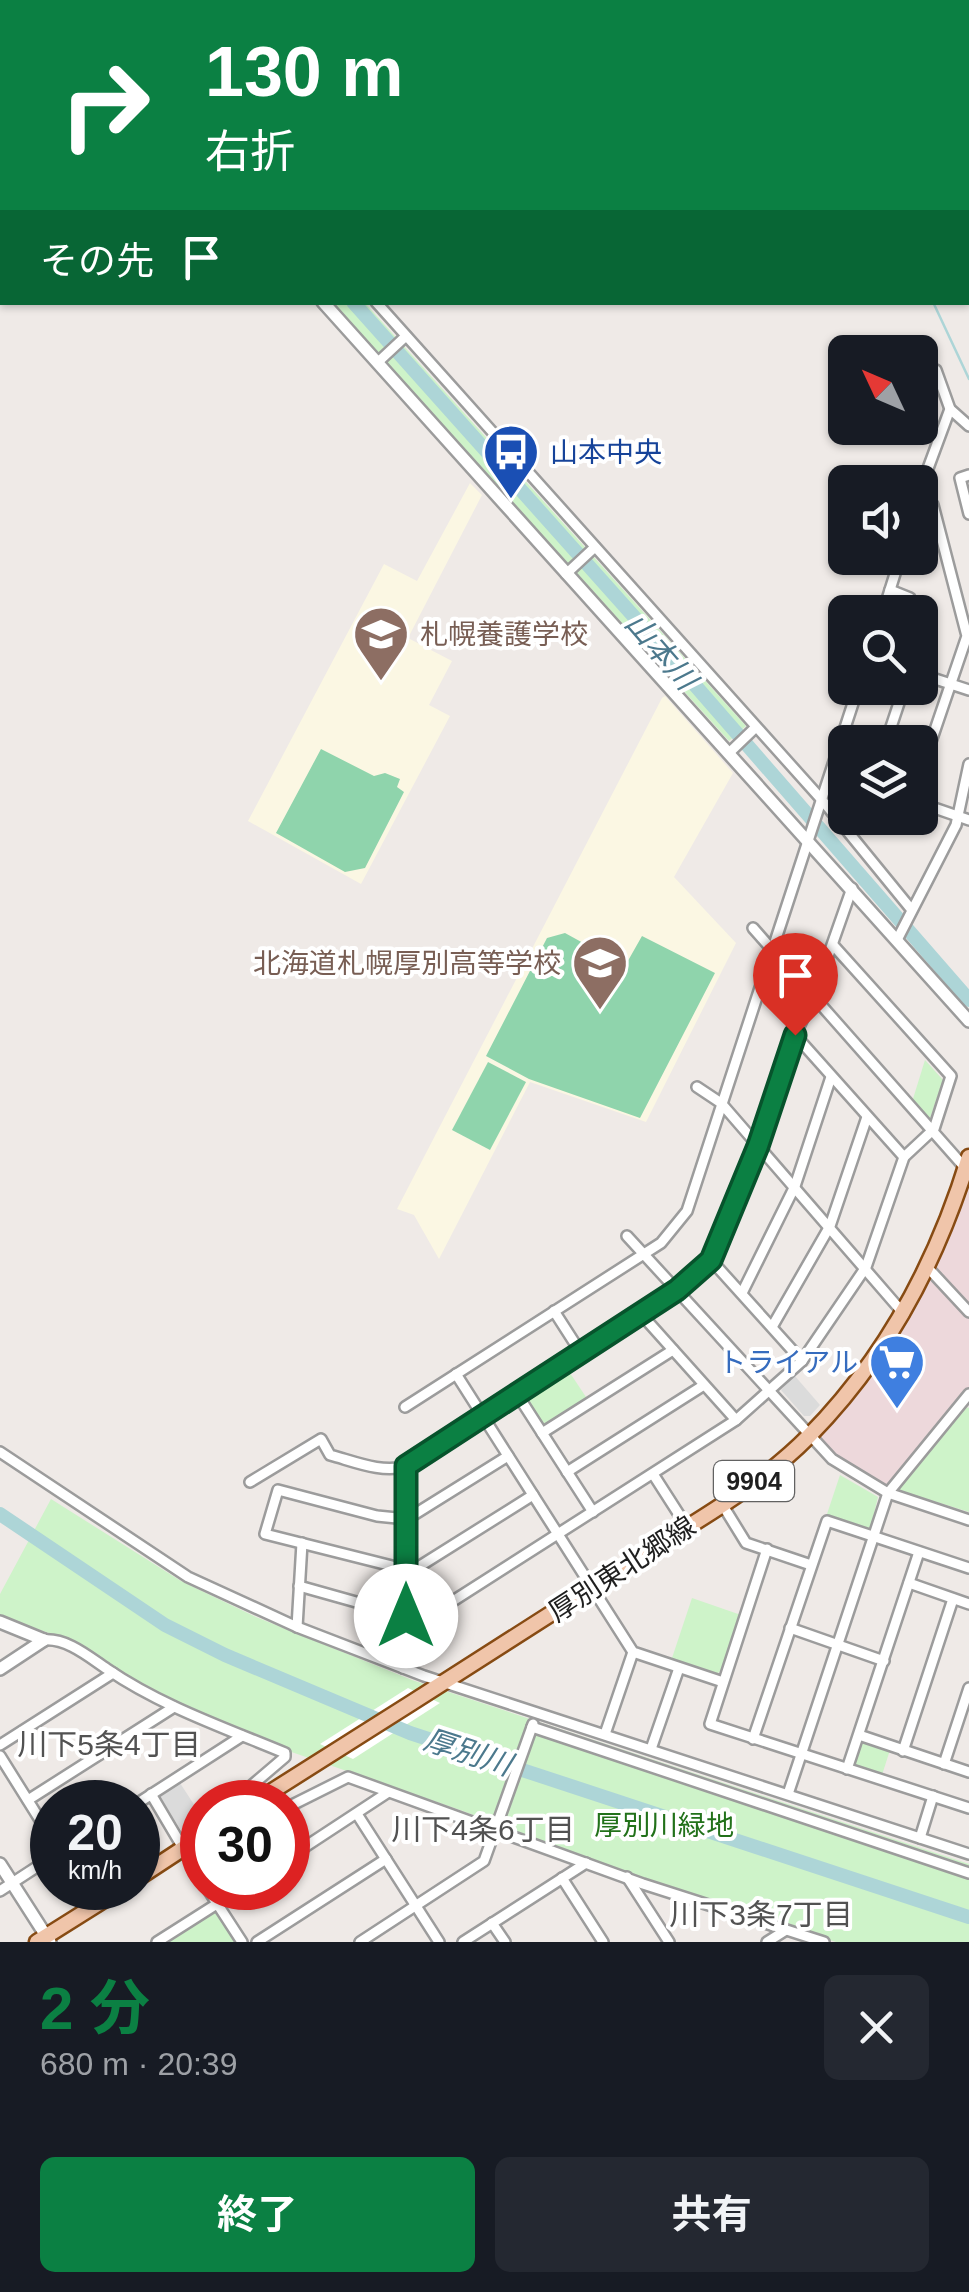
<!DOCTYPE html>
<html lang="ja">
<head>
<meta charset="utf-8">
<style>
  :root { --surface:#171b24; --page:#242831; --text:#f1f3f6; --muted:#9ea1a6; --accent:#0b8043 }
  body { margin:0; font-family:Arial,"Noto Sans JP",sans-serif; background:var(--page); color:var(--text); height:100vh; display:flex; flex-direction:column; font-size:38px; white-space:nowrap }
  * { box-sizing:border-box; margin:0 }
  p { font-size:32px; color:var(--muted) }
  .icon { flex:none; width:55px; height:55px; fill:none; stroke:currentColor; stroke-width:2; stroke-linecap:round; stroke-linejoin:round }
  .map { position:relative; height:1942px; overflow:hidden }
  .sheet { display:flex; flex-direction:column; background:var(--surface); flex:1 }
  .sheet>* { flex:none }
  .hud { position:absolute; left:0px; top:0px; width:970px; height:305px; box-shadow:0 2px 8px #0004; background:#0b8043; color:#fff; overflow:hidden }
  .needle { width:65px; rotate:314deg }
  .buttons { position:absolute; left:828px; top:335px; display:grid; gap:20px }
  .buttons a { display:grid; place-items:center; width:110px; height:110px; border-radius:15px; background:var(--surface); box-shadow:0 2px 8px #0004; font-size:50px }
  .speed { position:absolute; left:30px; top:1780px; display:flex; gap:20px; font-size:50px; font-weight:700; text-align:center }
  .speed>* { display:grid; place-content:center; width:130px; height:130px; border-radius:50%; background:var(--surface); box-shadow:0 2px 8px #0004; line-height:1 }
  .speed small { font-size:25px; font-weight:400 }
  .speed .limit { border:15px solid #d22; background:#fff; color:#111 }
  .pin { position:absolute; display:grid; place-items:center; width:85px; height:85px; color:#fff; margin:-102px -42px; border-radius:50% 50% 50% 0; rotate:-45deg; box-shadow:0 0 10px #0007 }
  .pin .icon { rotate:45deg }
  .me { position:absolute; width:110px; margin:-55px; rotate:0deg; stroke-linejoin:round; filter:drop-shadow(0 0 8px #0008) }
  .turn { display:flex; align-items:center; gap:35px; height:210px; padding:0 40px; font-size:45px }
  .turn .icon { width:130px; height:130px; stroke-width:2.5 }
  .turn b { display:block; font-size:70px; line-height:85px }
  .then { display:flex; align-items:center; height:95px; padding:0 40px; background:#0003; gap:20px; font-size:38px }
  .round { display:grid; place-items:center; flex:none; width:105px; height:105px; border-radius:15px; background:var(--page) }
  .head { display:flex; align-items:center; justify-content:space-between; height:170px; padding:0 40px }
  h1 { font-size:60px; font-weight:700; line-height:75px; color:var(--accent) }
  .cta { display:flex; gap:20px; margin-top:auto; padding:20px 40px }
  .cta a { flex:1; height:115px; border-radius:15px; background:var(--accent); color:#fff; font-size:40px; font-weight:700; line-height:115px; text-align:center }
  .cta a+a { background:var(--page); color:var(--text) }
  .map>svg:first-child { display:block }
  .commercial { fill:#edd8db }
  .education { fill:#fbf7e3 }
  .park { fill:#cef3c9 }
  .pitch { fill:#8fd4ac }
  .parking { fill:#dbdbdb }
  .pier { fill:#fff }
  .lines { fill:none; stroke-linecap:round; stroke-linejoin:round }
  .stream { stroke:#add5d7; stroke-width:2.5 }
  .river { stroke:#add5d7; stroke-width:14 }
  .minor-casing { stroke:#9c9c9c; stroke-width:14 }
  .tertiary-casing { stroke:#9c9c9c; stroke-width:16 }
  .primary-casing { stroke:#874b13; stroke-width:19 }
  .minor { stroke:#fff; stroke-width:9 }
  .tertiary { stroke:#fff; stroke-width:11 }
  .primary { stroke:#f0c5aa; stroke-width:14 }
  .route-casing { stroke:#07532c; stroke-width:25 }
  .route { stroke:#0b8043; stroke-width:18 }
  .labels { text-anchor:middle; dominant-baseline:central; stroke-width:8; stroke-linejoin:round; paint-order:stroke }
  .shield { fill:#fff; stroke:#626262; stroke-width:2.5 }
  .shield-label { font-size:25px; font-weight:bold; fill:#1f1f1f }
  .transit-label { font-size:28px; fill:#164399; stroke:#fff; text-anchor:start }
  .education-label { font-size:28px; fill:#785e54; stroke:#fff; text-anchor:start }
  .shop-label { font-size:28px; fill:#366cbe; stroke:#fff; text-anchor:end }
  .street-label { font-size:28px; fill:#1f1f1f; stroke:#fff }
  .park-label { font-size:28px; fill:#22711a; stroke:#fff }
  .water-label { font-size:30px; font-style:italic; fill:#4c798d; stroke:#fff }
  .neighbourhood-label { font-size:30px; fill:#525252; stroke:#fff }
</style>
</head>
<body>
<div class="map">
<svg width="969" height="1942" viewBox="0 0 969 1942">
  <rect width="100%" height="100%" fill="#efeae7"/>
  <polygon class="commercial" points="969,1172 969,1394 888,1493 850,1472 809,1436 904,1314"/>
  <g class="education">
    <polygon points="470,483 482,495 408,638 452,661 429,705 450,716 361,884 248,821 384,564 417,581"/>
    <polygon points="665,696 733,773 674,877 736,943 646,1122 530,1082 439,1259 414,1215 397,1209 662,698"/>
  </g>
  <g class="park">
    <polygon points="332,303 365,303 746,726 729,741"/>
    <polygon points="831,783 845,788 845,818 861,818 851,830 825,802"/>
    <polygon points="925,1060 943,1080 929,1121 912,1102"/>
    <polygon points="566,1367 588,1400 542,1428 521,1395"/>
    <polygon points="963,1406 969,1408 969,1512 898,1490 897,1485"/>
    <polygon points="840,1475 878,1497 870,1530 826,1517"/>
    <polygon points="51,1499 181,1581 256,1617 412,1680 969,1864 969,1942 836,1942 636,1878 463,1811 274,1746 122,1676 66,1639 0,1616 0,1594"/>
    <polygon points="692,1598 741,1615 722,1670 715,1675 671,1661"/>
    <polygon points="863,1741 890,1750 881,1778 851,1765 859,1743"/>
    <polygon points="216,1907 239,1942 161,1942"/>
  </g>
  <g class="pitch">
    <polygon points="321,749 374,776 385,773 400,779 397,787 404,792 365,868 345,872 276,833"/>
    <polygon points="565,933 625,966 642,936 715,973 640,1118 529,1079 486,1056 547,938"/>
    <polygon points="488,1062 526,1082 490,1150 452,1130"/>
  </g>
  <g class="parking">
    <polygon points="794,1375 820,1405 810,1416 804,1416 781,1390"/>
    <polygon points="180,1783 202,1817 181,1830 159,1797"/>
  </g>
  <polygon class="pier" points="408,1688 440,1703 353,1759 320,1744"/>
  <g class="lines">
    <g class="stream">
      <polyline points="796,0 797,2"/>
      <polyline points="933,302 969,379"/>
    </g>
    <g class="river">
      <polyline points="82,0 84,2"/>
      <polyline points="353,302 687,676 969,1000"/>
      <polyline points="0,1514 165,1625 225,1655 410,1733 969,1917"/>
    </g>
    <g class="minor-casing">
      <g id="minor">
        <polyline points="105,0 107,2"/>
        <polyline points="969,275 969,279"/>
        <polyline points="376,302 822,800 911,909"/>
        <polyline points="377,363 406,336"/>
        <polyline points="936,370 950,409 969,426"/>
        <polyline points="969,475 960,478 969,514"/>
        <polyline points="920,490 950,409"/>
        <polyline points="920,501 933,505 967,636 920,774"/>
        <polyline points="566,574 595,547"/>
        <polyline points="890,590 910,598 914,612"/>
        <polyline points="883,612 900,558"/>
        <polyline points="920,637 920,642"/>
        <polyline points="920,674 969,690"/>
        <polyline points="886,742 904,688"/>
        <polyline points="730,752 756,727"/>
        <polyline points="831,773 845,777"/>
        <polyline points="920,803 969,820"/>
        <polyline points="753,928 967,1170"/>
        <polyline points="897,940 956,825 969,764"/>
        <polyline points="795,1035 904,1157"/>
        <polyline points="697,1087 721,1103 904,1314"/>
        <polyline points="627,1236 832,1459 888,1493 969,1520"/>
        <polyline points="711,1260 802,1361"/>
        <polyline points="929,1269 969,1312"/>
        <polyline points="742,1293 795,1186 831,1077"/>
        <polyline points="554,1311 581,1353"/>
        <polyline points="641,1314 736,1420"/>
        <polyline points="772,1327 830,1226 867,1117"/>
        <polyline points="456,1374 633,1652 723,1682"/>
        <polyline points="517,1394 593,1512"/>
        <polyline points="405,1407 661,1243 687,1211 858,688"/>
        <polyline points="542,1433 673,1350"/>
        <polyline points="0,1452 188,1577 297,1627 424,1676 969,1854"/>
        <polyline points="508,1456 407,1519 377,1516 278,1490 265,1534 412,1571 533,1495"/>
        <polyline points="567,1472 704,1385"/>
        <polyline points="653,1474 687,1527"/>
        <path d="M250,1482L321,1439L330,1455C353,1461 383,1474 406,1466L677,1290L711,1260L758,1146L795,1035L814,996L852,888"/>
        <polyline points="722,1504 746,1543 811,1565"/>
        <polyline points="767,1549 710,1724 969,1808"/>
        <polyline points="909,1583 969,1604"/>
        <polyline points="299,1586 406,1616"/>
        <polyline points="297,1627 302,1543"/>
        <polyline points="790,1628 884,1661"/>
        <polyline points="406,1631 736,1420 802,1361 866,1267 904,1157 934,1129 951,1076 833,945"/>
        <path d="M44,1640C67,1638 89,1657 107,1669C161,1706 225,1728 285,1753V1757L244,1792V1802"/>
        <polyline points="403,1668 406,1466"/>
        <polyline points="532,1727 969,1873"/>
        <polyline points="605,1734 633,1652"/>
        <polyline points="859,1735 969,1772"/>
        <polyline points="753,1739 827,1521 969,1568"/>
        <polyline points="0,1745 113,1673"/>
        <polyline points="651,1749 679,1668"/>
        <polyline points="903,1751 953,1599"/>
        <polyline points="0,1756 52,1839"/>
        <polyline points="944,1764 969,1688"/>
        <polyline points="847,1769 919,1552"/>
        <polyline points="151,1794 202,1880"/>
        <polyline points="788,1794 888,1493 969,1394"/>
        <polyline points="28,1800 174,1707"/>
        <polyline points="138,1803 242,1736"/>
        <polyline points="288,1807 348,1777 643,1884 824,1942"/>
        <polyline points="357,1814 439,1942"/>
        <polyline points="920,1838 933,1796"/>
        <polyline points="288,1858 387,1793"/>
        <polyline points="627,1877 669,1942"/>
        <polyline points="562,1878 603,1942"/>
        <polyline points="207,1888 242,1942"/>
        <polyline points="0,1891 52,1857"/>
        <polyline points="492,1923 505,1942"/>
        <polyline points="157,1942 242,1888"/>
        <polyline points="257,1942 386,1859"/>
        <polyline points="360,1942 484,1861 533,1724"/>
        <polyline points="463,1942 586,1863"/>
        <polyline points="767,1942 786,1930"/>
      </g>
    </g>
    <g class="tertiary-casing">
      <g id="tertiary">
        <polyline points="52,0 55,2"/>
        <polyline points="323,302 969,1021"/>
        <polyline points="0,1622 44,1640"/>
        <polyline points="0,1669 44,1640"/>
        <polyline points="0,1864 50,1942"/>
      </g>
    </g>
    <g class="primary-casing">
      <g id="primary">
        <path d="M255,1802C378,1724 502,1646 624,1567C687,1526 757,1489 809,1436C887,1357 937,1262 969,1157"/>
        <polyline points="138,1878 202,1836"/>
        <polyline points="37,1942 123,1888"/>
      </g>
    </g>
    <use href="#minor" class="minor"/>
    <use href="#tertiary" class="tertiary"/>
    <use href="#primary" class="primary"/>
  </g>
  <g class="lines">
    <g class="route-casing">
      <polyline id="route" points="406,1616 406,1466 677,1290 711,1260 758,1146 795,1035"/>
    </g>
    <use href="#route" class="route"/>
  </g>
  <defs>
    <g id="bus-pin" transform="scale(2.875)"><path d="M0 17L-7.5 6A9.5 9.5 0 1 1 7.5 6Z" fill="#1a4fb4" stroke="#fff"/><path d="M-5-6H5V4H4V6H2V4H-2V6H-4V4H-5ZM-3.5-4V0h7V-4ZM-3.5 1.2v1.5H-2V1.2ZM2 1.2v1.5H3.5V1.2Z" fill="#fff"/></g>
    <g id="school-pin" transform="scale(2.875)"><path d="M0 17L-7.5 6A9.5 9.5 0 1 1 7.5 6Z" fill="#8d6e63" stroke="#fff"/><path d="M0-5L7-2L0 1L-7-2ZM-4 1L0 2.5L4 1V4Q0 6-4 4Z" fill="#fff"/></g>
    <g id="supermarket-pin" transform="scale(2.875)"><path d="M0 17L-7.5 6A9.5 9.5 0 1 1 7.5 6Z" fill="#3f7fe0" stroke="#fff"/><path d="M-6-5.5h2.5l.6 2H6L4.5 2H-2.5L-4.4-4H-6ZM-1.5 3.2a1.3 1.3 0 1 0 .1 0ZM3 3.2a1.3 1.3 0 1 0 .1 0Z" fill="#fff"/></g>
  </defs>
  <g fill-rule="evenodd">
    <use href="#bus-pin" x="511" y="452"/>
    <use href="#school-pin" x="381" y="634"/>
    <use href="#school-pin" x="600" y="963"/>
    <use href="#supermarket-pin" x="897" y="1362"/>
  </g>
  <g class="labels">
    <rect class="shield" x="714" y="1461" width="80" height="40" rx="8"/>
    <g class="shield-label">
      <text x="754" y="1481">9904</text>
    </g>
    <g class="transit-label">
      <text x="550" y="452">山本中央</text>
    </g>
    <g class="education-label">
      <text x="420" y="634">札幌養護学校</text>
      <text x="561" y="963" text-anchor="end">北海道札幌厚別高等学校</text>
    </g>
    <g class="shop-label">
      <text x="858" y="1362">トライアル</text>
    </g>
    <g class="street-label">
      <text transform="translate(622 1569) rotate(-33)">厚別東北郷線</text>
    </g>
    <g class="park-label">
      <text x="664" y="1825">厚別川緑地</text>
    </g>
    <g class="water-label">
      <text transform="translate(661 651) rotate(49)">山本川</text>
      <text transform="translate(468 1752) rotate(18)">厚別川</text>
    </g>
    <g class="neighbourhood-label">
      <text x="109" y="1744">川下5条4丁目</text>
      <text x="483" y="1829">川下4条6丁目</text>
      <text x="761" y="1914">川下3条7丁目</text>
    </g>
  </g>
</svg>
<div class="buttons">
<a><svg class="needle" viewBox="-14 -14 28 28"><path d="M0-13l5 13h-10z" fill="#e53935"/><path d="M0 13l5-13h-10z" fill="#9ea1a6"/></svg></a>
<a><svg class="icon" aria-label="sound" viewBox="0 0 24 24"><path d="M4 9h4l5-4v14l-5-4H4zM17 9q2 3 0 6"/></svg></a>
<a><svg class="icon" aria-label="search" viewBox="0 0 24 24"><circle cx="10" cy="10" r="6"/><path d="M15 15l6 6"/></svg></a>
<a><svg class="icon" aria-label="layers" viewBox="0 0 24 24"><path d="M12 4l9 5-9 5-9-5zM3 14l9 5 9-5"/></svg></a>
</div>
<div class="speed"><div>20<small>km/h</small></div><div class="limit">30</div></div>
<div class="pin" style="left:795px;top:1035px;background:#d93025"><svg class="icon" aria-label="arrive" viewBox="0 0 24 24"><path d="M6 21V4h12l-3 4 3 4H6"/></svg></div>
<svg class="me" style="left:406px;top:1616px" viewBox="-20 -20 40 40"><circle r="19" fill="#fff"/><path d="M0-13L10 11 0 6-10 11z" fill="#0b8043"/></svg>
<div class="hud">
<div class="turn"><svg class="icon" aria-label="right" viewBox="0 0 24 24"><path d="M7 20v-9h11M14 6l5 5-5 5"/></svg><div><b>130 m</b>右折</div></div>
<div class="then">その先<svg class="icon" aria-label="arrive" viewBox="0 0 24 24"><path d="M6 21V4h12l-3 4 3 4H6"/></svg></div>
</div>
</div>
<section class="sheet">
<div class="head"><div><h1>2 分</h1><p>680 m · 20:39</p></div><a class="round"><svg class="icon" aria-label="close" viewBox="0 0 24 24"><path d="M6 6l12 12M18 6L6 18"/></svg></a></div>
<div class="cta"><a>終了</a><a>共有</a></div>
</section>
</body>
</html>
